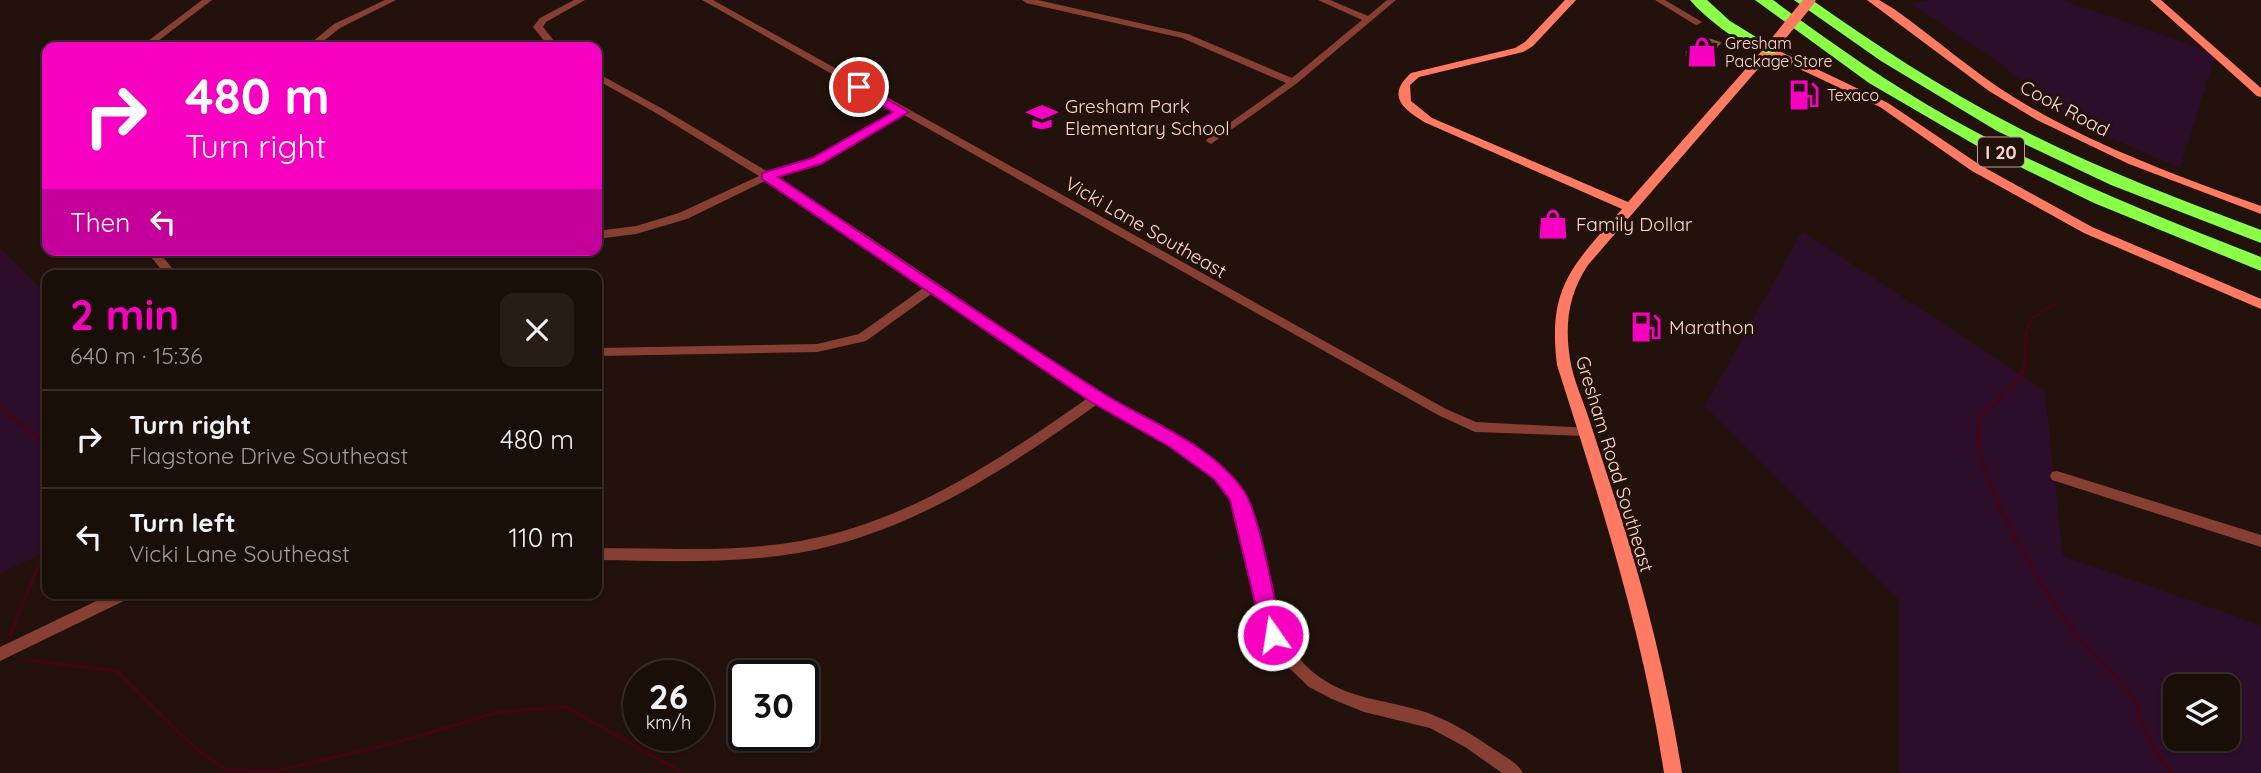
<!DOCTYPE html>
<html lang="en">
<head>
<meta charset="utf-8">
<style>
  :root { --surface:#1a0e08; --page:#271c16; --text:#f1f3f6; --muted:#9f9c9c; --line:#382e29; --accent:#f700c1 }
  body { margin:0; font-family:Quicksand,sans-serif; background:var(--page); color:var(--text); height:100vh; display:flex; flex-direction:column; font-size:26px; white-space:nowrap }
  * { box-sizing:border-box; margin:0 }
  p { font-size:23px; color:var(--muted) }
  .icon { flex:none; width:38px; height:38px; fill:none; stroke:currentColor; stroke-width:2; stroke-linecap:round; stroke-linejoin:round }
  .map { position:relative; flex:1; overflow:hidden }
  .drawer { position:absolute; left:42px; top:270px; width:560px; height:329px; display:flex; flex-direction:column; background:var(--surface); border-radius:14px; box-shadow:0 2px 5px #0004,0 0 0 2px var(--line) }
  .drawer>* { flex:none }
  .guide { position:absolute; left:42px; top:42px; width:560px; height:214px; border-radius:14px; box-shadow:0 2px 5px #0004,0 0 0 2px var(--line); background:#f700c1; color:#fff; overflow:hidden }
  .buttons { position:absolute; left:2163px; top:674px; display:grid; gap:14px }
  .buttons a { display:grid; place-items:center; width:77px; height:77px; border-radius:14px; background:var(--surface); box-shadow:0 2px 5px #0004,0 0 0 2px var(--line); font-size:35px }
  .speed { position:absolute; left:623px; top:660px; display:flex; gap:14px; font-size:35px; font-weight:700; text-align:center }
  .speed>* { display:grid; place-content:center; width:91px; height:91px; border-radius:50%; background:var(--surface); box-shadow:0 2px 5px #0004,0 0 0 2px var(--line); line-height:1 }
  .speed small { font-size:18px; font-weight:400 }
  .speed .limit { border:4px solid #111; border-radius:10px; background:#fff; color:#111 }
  .pin { position:absolute; display:grid; place-items:center; width:60px; height:60px; color:#fff; margin:-30px; border:4px solid #fff; border-radius:50%; box-shadow:0 2px 7px #0007 }
  .me { position:absolute; width:77px; margin:-38px; rotate:347deg; stroke-linejoin:round; filter:drop-shadow(0 0 5px #0008) }
  .turn { display:flex; align-items:center; gap:24px; height:147px; padding:0 28px; font-size:32px }
  .turn .icon { width:91px; height:91px; stroke-width:2.5 }
  .turn b { display:block; font-size:49px; line-height:60px }
  .then { display:flex; align-items:center; height:66px; padding:0 28px; background:#0003; gap:14px; font-size:26px }
  .round { display:grid; place-items:center; flex:none; width:74px; height:74px; border-radius:14px; background:var(--page) }
  .headline { display:flex; align-items:center; justify-content:space-between; height:119px; padding:0 28px }
  h1 { font-size:42px; font-weight:700; line-height:52px; color:var(--accent) }
  ul { padding:0; list-style:none }
  li { display:flex; align-items:center; gap:21px; height:98px; padding:0 28px; border-top:2px solid var(--line) }
  li div { flex:1 }
  li b { display:block; font-size:26px }
  li em { font-style:normal }
  .map>svg:first-child { display:block }
  .green { fill:#2d0e2a; fill-rule:evenodd }
  .lines { fill:none; stroke-linecap:round; stroke-linejoin:round }
  .stream-far1 { stroke:#420514; stroke-width:2.5 }
  .stream { stroke:#420514; stroke-width:3.5 }
  .street { fill:#863f32; fill-rule:evenodd }
  .secondary { fill:#ff7a63; fill-rule:evenodd }
  .highway { fill:#8aff47; fill-rule:evenodd }
  .secondary-bridge { stroke:#ff7a63; stroke-width:11 }
  .wall { fill:#523223 }
  .shaded-wall { fill:#371d12 }
  .building { fill:#654335; stroke:#7d5b4d; stroke-width:2 }
  .route { fill:#f700c1; stroke:#a1007d; stroke-width:2 }
  .labels { text-anchor:middle; dominant-baseline:central; stroke-width:6; stroke-linejoin:round; paint-order:stroke }
  .far-poi-label { font-size:16px; fill:#ffd8cc; stroke:#22120b; text-anchor:start }
  .shield { fill:#22120b; stroke:#bd9d92; stroke-width:2 }
  .shield-label { font-size:18px; font-weight:bold; fill:#ffd8cc }
  .poi-label { font-size:19px; fill:#ffd8cc; stroke:#22120b; text-anchor:start }
  .street-label { font-size:19px; fill:#ffd8cc; stroke:#22120b }
</style>
</head>
<body>
<div class="map">
<svg width="2261" height="773" viewBox="0 0 2261 773">
  <rect width="100%" height="100%" fill="#22120b"/>
  <g class="green">
    <polygon points="1929,0 2062,0 2216,53 2180,168 2076,123 1999,63 1911,4"/>
    <path d="M1802,231L2045,391L2063,556L2261,625V773H1899V600L1705,406ZM2175,686H2228V738H2175Z"/>
    <polygon points="0,248 47,295 47,551 0,574"/>
  </g>
  <g class="lines">
    <polyline class="stream-far1" points="2026,333 2031,319 2056,303"/>
    <g class="stream">
      <path d="M2026,332L2025,365L2020,377L1979,420C1967,469 2050,604 2083,643C2097,661 2117,674 2130,693C2137,703 2139,716 2144,728C2150,744 2160,759 2171,773"/>
      <polyline points="0,408 41,440 47,449"/>
      <polyline points="10,635 47,545"/>
      <polyline points="26,660 117,671 195,748 226,770 276,771 391,744 499,712 566,707 683,773"/>
    </g>
    <g class="street">
      <polygon points="202,0 212,0 150,47 140,47"/>
      <polygon points="385,0 396,0 340,28 316,47 306,47 334,24"/>
      <polygon points="574,0 585,0 546,22 543,27 559,47 549,47 533,27 540,18"/>
      <path d="M702,0H713L1446,409L1476,422L1589,428L1591,431L1589,434L1585,436L1475,432L1438,415L904,115L821,163L776,177C881,242 980,314 1084,382C1127,410 1193,434 1226,472C1279,534 1250,629 1321,678C1349,698 1383,700 1415,709C1445,717 1470,733 1495,750C1504,756 1518,763 1523,773H1502L1465,747L1430,728L1364,712L1332,699L1309,687L1286,665L1268,635L1259,607L1241,522L1232,499L1215,478L1183,451L1099,403C1008,468 910,534 798,553C732,564 663,561 597,560V548C664,548 733,553 800,541C908,522 1001,459 1089,397L934,292L866,341L817,352L597,356V348L817,344L859,334L926,286L767,180L687,219L636,234L597,239V231L636,226L679,213L759,176L656,113L597,80V73L663,109L768,172L813,159L897,111Z"/>
      <polygon points="1022,0 1038,0 1188,34 1292,78 1362,20 1318,0 1330,0 1368,16 1387,0 1396,0 1296,84 1211,144 1206,141 1207,139 1286,83 1182,38 1026,3"/>
      <polygon points="1655,0 1665,0 1702,22 1697,25 1694,24"/>
      <polygon points="145,250 157,250 178,275 166,275"/>
      <polygon points="2057,471 2261,535 2261,547 2052,480 2050,476 2052,472"/>
      <polygon points="113,593 134,593 132,597 0,661 0,647"/>
    </g>
    <g class="secondary">
      <path d="M1565,0H1576L1533,46L1523,52L1419,77L1410,85L1411,101L1432,118L1628,202L1774,37L1778,36L1783,39L1775,49L1888,103L1980,165L2092,227L2261,299V309L2084,233L1972,171L1880,107L1770,55L1588,265C1570,292 1565,320 1569,352C1571,373 1580,393 1587,413C1598,447 1609,480 1620,514C1647,599 1668,685 1682,773H1664C1643,633 1600,500 1557,365C1547,286 1574,264 1622,209L1424,122C1401,108 1387,95 1411,73L1515,48L1525,42Z"/>
      <path d="M1867,0H1879L1894,9C1935,38 1973,72 2015,98C2092,145 2177,176 2261,206V214L2129,164L2037,120L1989,91Z"/>
      <polygon points="2150,0 2161,0 2261,88 2261,97 2257,96"/>
    </g>
    <g class="highway">
      <path d="M1690,0H1707L1730,21L1777,50L1775,53C1754,58 1703,16 1690,0Z"/>
      <path d="M1755,0H1773C1830,42 1888,83 1950,118C2049,173 2155,216 2261,257V271L2094,203L1977,146L1869,83Z"/>
      <path d="M1794,0H1812C1876,45 1941,88 2011,124C2091,166 2176,198 2261,230V243L2111,185L1997,131L1881,61Z"/>
    </g>
    <polyline class="secondary-bridge" points="1778,39 1810,0"/>
  </g>
  <polygon class="wall" points="1718,47 1703,63 1685,56 1687,52"/>
  <polygon class="shaded-wall" points="1720,43 1718,47 1703,63 1705,59"/>
  <polygon class="building" points="1702,37 1720,43 1705,59 1687,52"/>
  <path class="route" d="M854,85H863L909,112L821,164L778,177C885,249 992,323 1101,392C1148,422 1211,443 1244,491C1261,518 1274,600 1282,635L1279,641L1273,643L1266,641L1263,635L1230,500L1214,479L1170,447L1091,402L762,179V173L812,158L893,112L854,90Z"/>
  <defs>
    <g id="shop-bare" transform="scale(2.415)"><path d="M-5-2.5h2.3a2.7 3.5 0 0 1 5.4 0H5L5.5 6h-11ZM-1.5-2.5h3a1.5 2.3 0 0 0-3 0Z" fill="#f700c1" stroke="#22120b" stroke-width="2.5" paint-order="stroke"/></g>
    <g id="fuel-bare" transform="scale(2.415)"><path d="M-5.5-6h7V0h2V4h1.3V-2.5L3-4.5l.8-.8L6-3V5H2.5V1h-1V6h-7ZM-4.2-4.7v3.2H.2V-4.7Z" fill="#f700c1" stroke="#22120b" stroke-width="2.5" paint-order="stroke"/></g>
    <g id="school-bare" transform="scale(2.415)"><path d="M0-5L7-2L0 1L-7-2ZM-4 1L0 2.5L4 1V4Q0 6-4 4Z" fill="#f700c1" stroke="#22120b" stroke-width="2.5" paint-order="stroke"/></g>
  </defs>
  <g fill-rule="evenodd">
    <use href="#shop-bare" x="1702" y="52"/>
    <use href="#fuel-bare" x="1804" y="95"/>
    <use href="#school-bare" x="1042" y="117"/>
    <use href="#shop-bare" x="1553" y="224"/>
    <use href="#fuel-bare" x="1646" y="327"/>
  </g>
  <g class="labels">
    <g class="far-poi-label">
      <text x="1725" y="43">Gresham<tspan x="1725" dy="18">Package Store</tspan></text>
      <text x="1827" y="95">Texaco</text>
    </g>
    <rect class="shield" x="1978" y="137.5" width="46" height="29" rx="5"/>
    <g class="shield-label">
      <text x="2001" y="152">I 20</text>
    </g>
    <g class="poi-label">
      <text x="1065" y="106">Gresham Park<tspan x="1065" dy="22">Elementary School</tspan></text>
      <text x="1576" y="224">Family Dollar</text>
      <text x="1669" y="327">Marathon</text>
    </g>
    <g class="street-label">
      <text transform="translate(2065 108) rotate(28)">Cook Road</text>
      <text transform="translate(1146 227) rotate(30)">Vicki Lane Southeast</text>
      <text transform="translate(1615 464) rotate(73)">Gresham Road Southeast</text>
    </g>
  </g>
</svg>
<div class="buttons">
<a><svg class="icon" aria-label="layers" viewBox="0 0 24 24"><path d="M12 4l9 5-9 5-9-5zM3 14l9 5 9-5"/></svg></a>
</div>
<div class="speed"><div>26<small>km/h</small></div><div class="limit">30</div></div>
<div class="pin" style="left:859px;top:87px;background:#d93025"><svg class="icon" aria-label="arrive" viewBox="0 0 24 24"><path d="M6 21V4h12l-3 4 3 4H6"/></svg></div>
<svg class="me" style="left:1273px;top:635px" viewBox="-20 -20 40 40"><circle r="17" fill="#f700c1" stroke="#fff" stroke-width="3"/><path d="M0-11L8 9 0 5-8 9z" fill="#fff"/></svg>
<div class="guide">
<div class="turn"><svg class="icon" aria-label="right" viewBox="0 0 24 24"><path d="M7 20v-9h11M14 6l5 5-5 5"/></svg><div><b>480 m</b>Turn right</div></div>
<div class="then">Then<svg class="icon" aria-label="left" viewBox="0 0 24 24"><path d="M17 20v-9H6M10 6l-5 5 5 5"/></svg></div>
</div>
<section class="drawer">
<div class="headline"><div><h1>2 min</h1><p>640 m · 15:36</p></div><a class="round"><svg class="icon" aria-label="close" viewBox="0 0 24 24"><path d="M6 6l12 12M18 6L6 18"/></svg></a></div>
<ul>
<li><svg class="icon" aria-label="right" viewBox="0 0 24 24"><path d="M7 20v-9h11M14 6l5 5-5 5"/></svg><div><b>Turn right</b><p>Flagstone Drive Southeast</p></div><em>480 m</em></li>
<li><svg class="icon" aria-label="left" viewBox="0 0 24 24"><path d="M17 20v-9H6M10 6l-5 5 5 5"/></svg><div><b>Turn left</b><p>Vicki Lane Southeast</p></div><em>110 m</em></li>
</ul>
</section>
</div>
</body>
</html>
